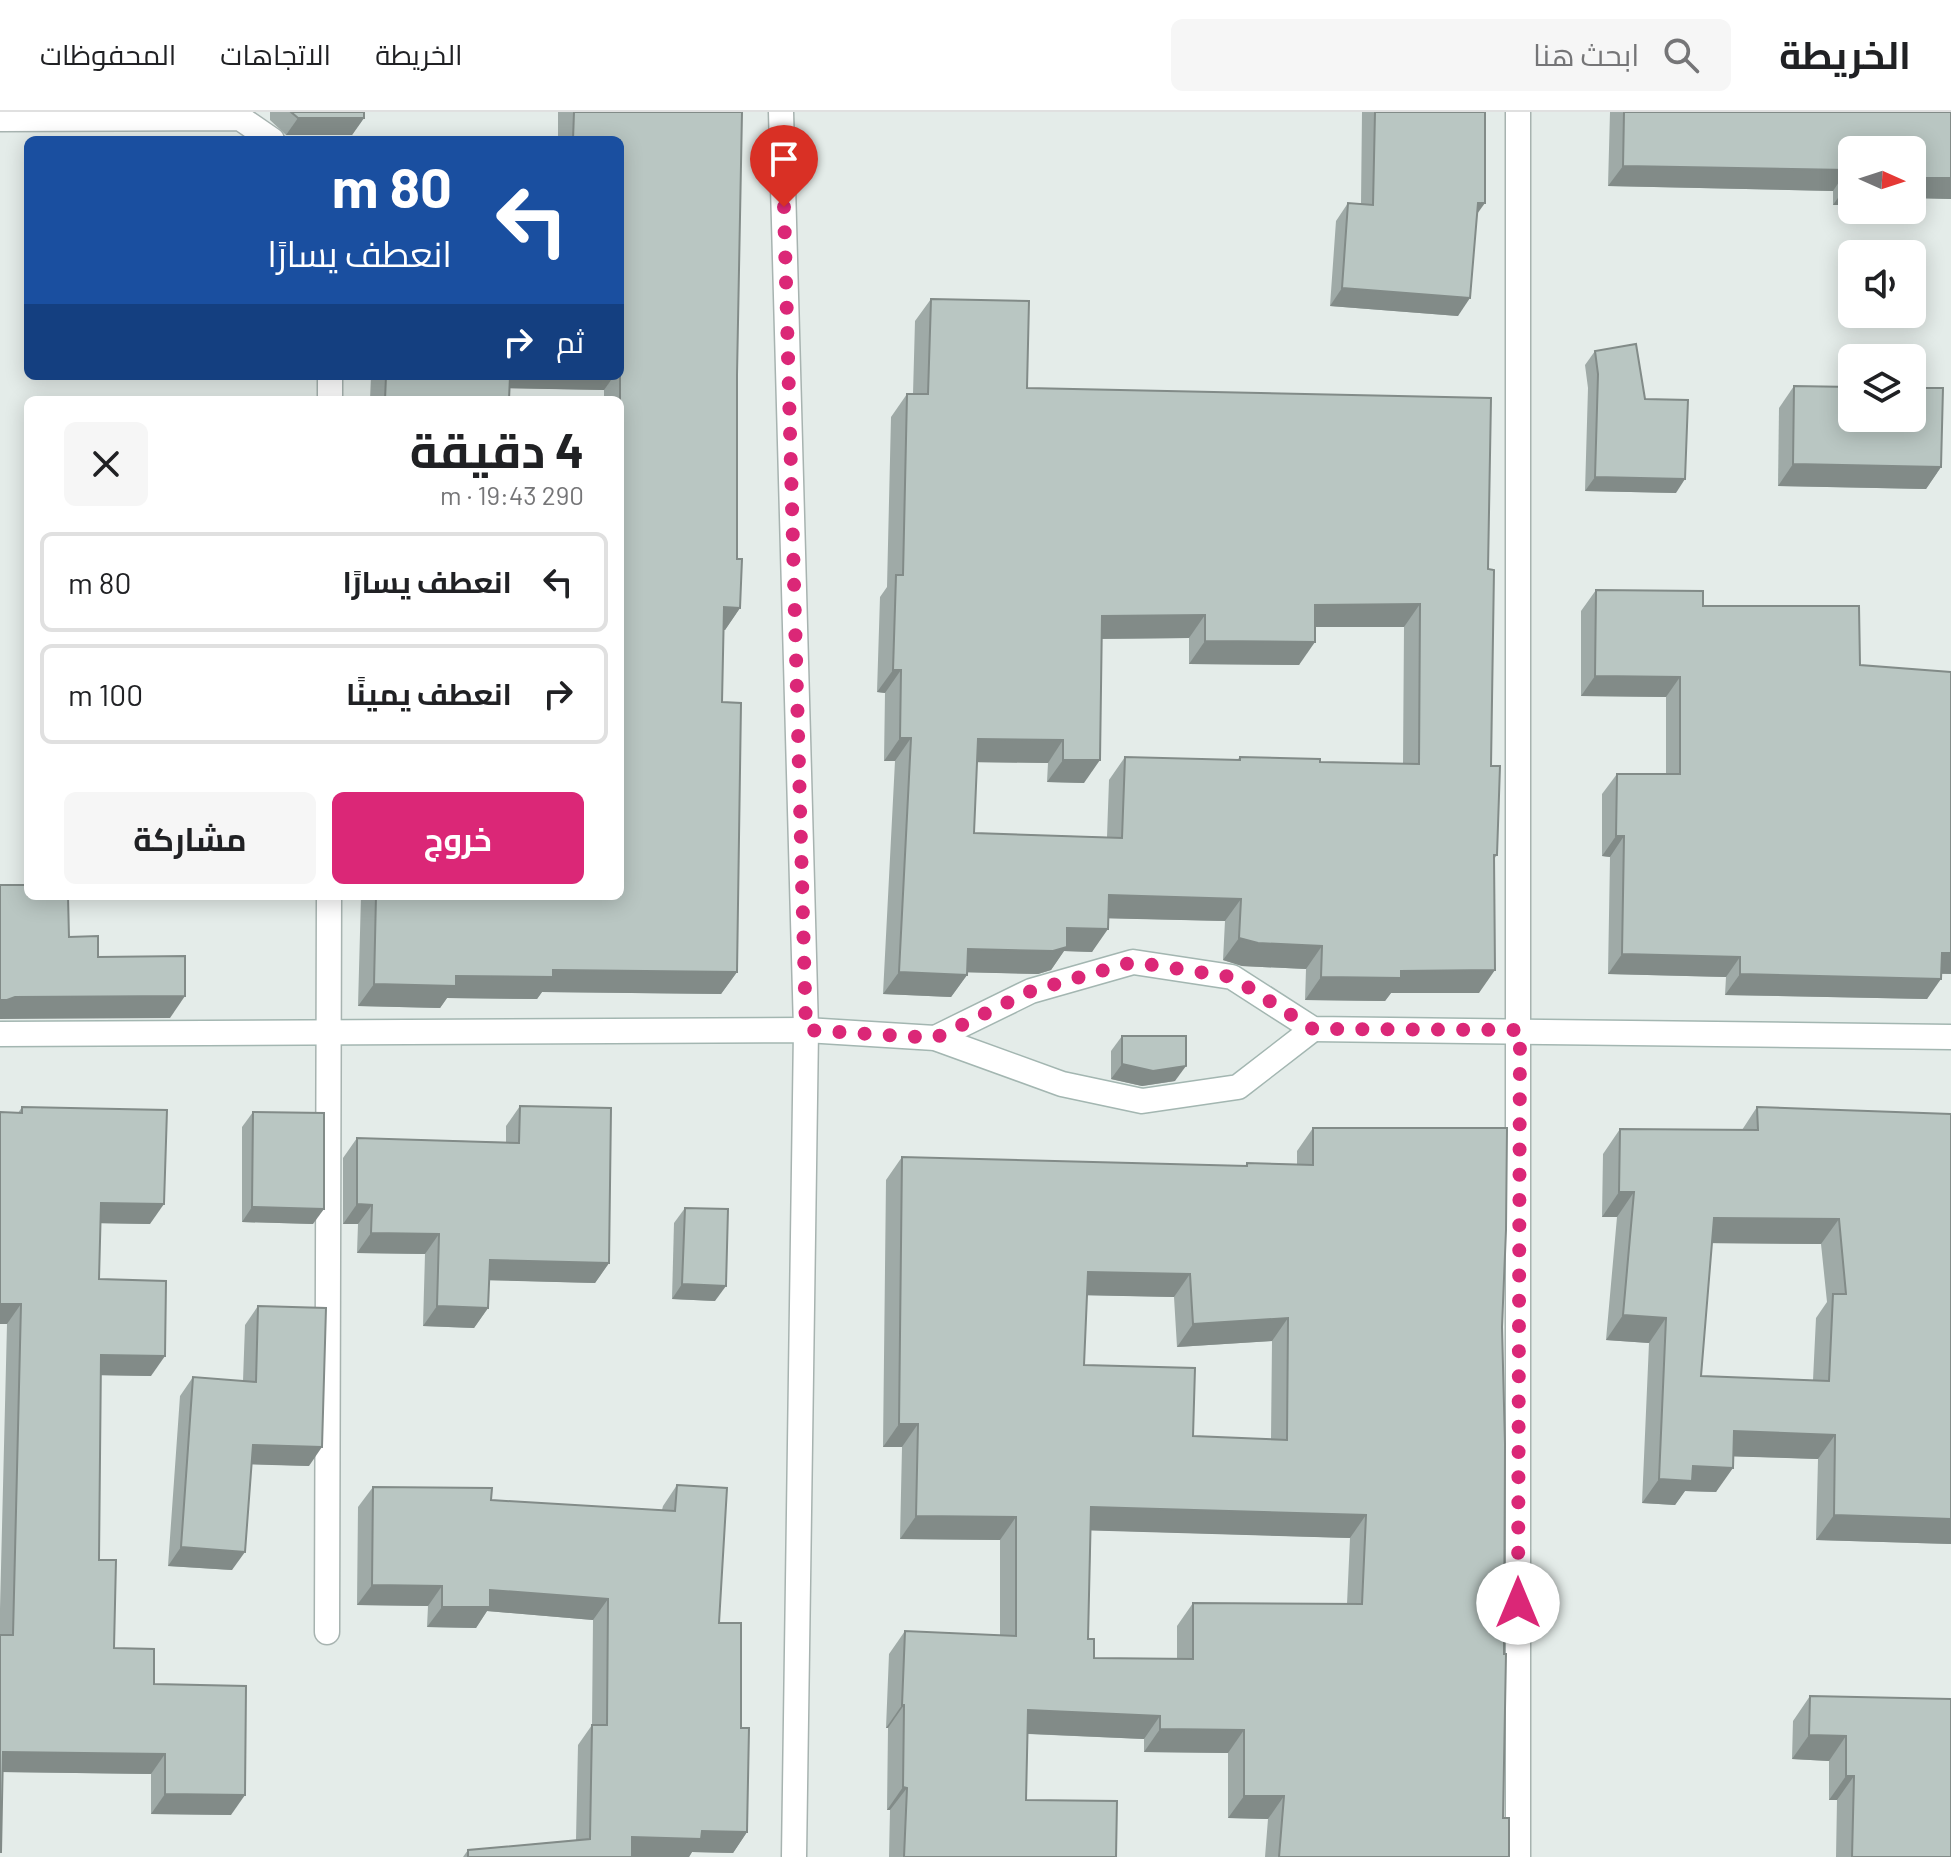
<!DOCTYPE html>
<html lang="ar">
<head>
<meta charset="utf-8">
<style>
  :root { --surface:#fff; --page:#f6f6f6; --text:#202124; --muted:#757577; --line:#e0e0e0; --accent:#db2777 }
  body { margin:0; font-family:Barlow,Cairo,sans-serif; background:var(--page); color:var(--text); direction:rtl; height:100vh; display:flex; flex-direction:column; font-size:30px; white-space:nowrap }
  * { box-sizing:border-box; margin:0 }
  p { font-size:26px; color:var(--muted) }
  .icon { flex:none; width:44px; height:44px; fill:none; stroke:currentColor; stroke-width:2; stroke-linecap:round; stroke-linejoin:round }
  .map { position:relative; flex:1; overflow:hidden; direction:ltr }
  .panel { position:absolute; left:24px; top:284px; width:600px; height:504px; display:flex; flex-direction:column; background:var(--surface); border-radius:12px; box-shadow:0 4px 20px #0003; direction:rtl }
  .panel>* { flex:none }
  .hud { position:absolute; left:24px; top:24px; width:600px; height:244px; border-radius:12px; box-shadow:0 4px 20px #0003; direction:rtl; background:#1a4fa0; color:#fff; overflow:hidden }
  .needle { width:52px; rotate:93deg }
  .buttons { position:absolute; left:1838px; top:24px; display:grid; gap:16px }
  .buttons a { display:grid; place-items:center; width:88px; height:88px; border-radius:12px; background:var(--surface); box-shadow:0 4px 20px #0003; font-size:40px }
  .pin { position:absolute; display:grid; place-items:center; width:68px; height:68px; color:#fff; margin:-82px -34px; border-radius:50% 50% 50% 0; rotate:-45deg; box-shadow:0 0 8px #0007 }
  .pin .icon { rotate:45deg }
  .me { position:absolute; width:88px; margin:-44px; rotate:0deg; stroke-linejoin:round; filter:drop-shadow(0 0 6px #0008) }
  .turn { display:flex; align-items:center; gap:28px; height:168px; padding:0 40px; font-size:36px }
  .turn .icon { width:104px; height:104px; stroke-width:2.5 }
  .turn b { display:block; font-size:56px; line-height:68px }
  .then { display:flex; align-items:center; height:76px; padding:0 40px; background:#0003; gap:16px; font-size:30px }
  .round { display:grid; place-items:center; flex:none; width:84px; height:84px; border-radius:12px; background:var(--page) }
  .overview { display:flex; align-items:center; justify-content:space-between; height:136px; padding:0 40px }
  h1 { font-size:48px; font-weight:700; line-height:60px }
  .primary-button { display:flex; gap:16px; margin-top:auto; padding:16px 40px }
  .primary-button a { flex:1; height:92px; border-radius:12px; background:var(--accent); color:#fff; font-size:32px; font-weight:700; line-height:92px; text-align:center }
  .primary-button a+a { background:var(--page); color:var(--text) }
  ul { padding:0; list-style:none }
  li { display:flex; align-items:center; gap:24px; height:100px; margin:0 16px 12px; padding:0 24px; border:4px solid var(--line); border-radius:12px }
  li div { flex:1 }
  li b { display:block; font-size:30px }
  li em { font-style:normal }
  header { display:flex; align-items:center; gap:48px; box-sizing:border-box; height:112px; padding:0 40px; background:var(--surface); border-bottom:2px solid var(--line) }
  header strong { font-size:38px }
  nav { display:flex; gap:44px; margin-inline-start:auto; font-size:28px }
  .search { width:560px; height:72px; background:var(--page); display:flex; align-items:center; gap:20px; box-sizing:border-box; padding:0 28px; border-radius:12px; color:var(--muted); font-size:30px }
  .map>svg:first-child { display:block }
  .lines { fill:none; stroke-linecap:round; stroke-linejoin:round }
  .street-casing { stroke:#a7b3b0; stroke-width:27 }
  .secondary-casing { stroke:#a3b6b1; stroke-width:27 }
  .street { stroke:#fff; stroke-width:24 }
  .secondary { stroke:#fff; stroke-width:24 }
  .wall { fill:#9faaa7; fill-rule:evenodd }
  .shaded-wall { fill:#828b88 }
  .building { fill:#b9c6c2; stroke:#828b88; stroke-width:2; fill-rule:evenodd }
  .route { stroke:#db2777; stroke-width:14; stroke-dasharray:0 25.2 }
</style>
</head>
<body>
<header>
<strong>الخريطة</strong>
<div class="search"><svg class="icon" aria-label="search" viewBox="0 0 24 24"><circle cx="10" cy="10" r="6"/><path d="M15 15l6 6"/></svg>ابحث هنا</div>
<nav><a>الخريطة</a><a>الاتجاهات</a><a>المحفوظات</a></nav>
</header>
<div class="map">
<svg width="1951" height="1745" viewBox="0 0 1951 1745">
  <rect width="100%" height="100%" fill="#e4ece9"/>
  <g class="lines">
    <g class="street-casing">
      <g id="street">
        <polyline points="781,0 806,918 794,1745"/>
        <polyline points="1518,0 1518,1745"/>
        <polyline points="0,7 240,6 272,28"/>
        <polyline points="330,288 330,264"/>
        <polyline points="327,1520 329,784"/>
      </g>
    </g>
    <g class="secondary-casing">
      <g id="secondary">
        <polyline points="0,922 806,918 935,926 1062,972 1142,989 1238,975 1313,917"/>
        <polyline points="935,926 1031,879 1133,850 1232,865 1313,917 1951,925"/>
      </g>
    </g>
    <use href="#street" class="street"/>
    <use href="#secondary" class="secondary"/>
  </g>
  <g class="wall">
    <polygon points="270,0 364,0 364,6 352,23 286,23 270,8"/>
    <polygon points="558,0 742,0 737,263 737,447 740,496 725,518 723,518 722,590 737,860 721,882 542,880 537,887 447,886 440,896 358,894 361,784 620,784 620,288 604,288 604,278 509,276 509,288 370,288 371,264 620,264 620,28 558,28"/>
    <polygon points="1362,0 1485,0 1477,102 1458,204 1330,194 1336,109 1348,91 1361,92"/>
    <polygon points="1610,0 1951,0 1951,87 1912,86 1912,38 1852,93 1833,93 1833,79 1608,74"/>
    <path d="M931,187L1027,276L1488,457L1491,654L1497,743L1494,747L1479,881H1391L1385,889L1305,888L1306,857L1242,854L1223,848L1225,809L1108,806L1092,840L1064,839L1051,858L1038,862L967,860V863L951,885L883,882L895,649H884L885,581L877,580L880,485L887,475L891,305L907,282H913L915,209ZM1315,515H1404L1403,652L1320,650L1240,645L1237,648L1125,645L1109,668L1107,725L974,721L977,650L1048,651L1047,670L1084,671L1102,527L1189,526V552L1299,553Z"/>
    <polygon points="1595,239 1645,287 1676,381 1585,379 1588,276 1585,253"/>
    <polygon points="1794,274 1941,355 1926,377 1778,374 1779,296"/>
    <polygon points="1596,478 1703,494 1860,553 1951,862 1942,862 1927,887 1725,883 1726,865 1608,862 1610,745 1602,744 1602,682 1617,662 1666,662 1666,585 1581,584 1581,499"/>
    <polygon points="1122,924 1175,969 1142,974 1111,967 1111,939"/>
    <polygon points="520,994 609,1151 595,1171 489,1168 488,1196 474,1216 423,1214 425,1142 357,1141 358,1112 343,1112 343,1046 357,1026 506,1030 506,1014"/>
    <polygon points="22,995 150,1112 100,1111 99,1167 151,1264 101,1263 99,1448 114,1536 154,1572 231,1703 151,1702 151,1662 3,1660 0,1742 0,1497 7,1212 0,1212 0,1000 18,1001"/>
    <path d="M1757,995L1951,1002V1432L1816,1428L1818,1347L1734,1344L1716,1380L1685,1379L1675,1393L1642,1391L1649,1231L1606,1228L1617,1105H1602L1603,1042L1620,1017L1742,1018ZM1712,1131L1821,1132L1827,1190L1816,1206L1813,1268L1701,1264Z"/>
    <polygon points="253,1000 313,1112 242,1110 242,1015"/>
    <path d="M1313,1016L1502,1215L1503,1706L1509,1745H1265L1268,1707L1228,1706V1641L1144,1640V1627L1028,1622L1026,1688L1116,1745H889L890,1698H887L888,1616H886L889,1542L905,1519L1000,1523V1428L900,1427L902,1335H883L886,1068L902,1045L1245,1054L1247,1051L1297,1052V1039ZM1087,1183L1174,1185L1177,1235L1272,1229L1271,1327L1193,1324L1084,1253ZM1091,1418L1350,1426L1347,1492L1193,1491L1177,1514V1547L1094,1546L1088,1527Z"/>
    <polygon points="685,1096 715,1189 672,1187 674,1111"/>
    <polygon points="258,1194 309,1354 252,1352 232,1458 168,1454 180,1284 193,1265 243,1269 245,1213"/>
    <polygon points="677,1373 719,1511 741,1616 747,1720 733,1741 692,1740 689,1745 463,1745 468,1738 576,1728 578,1633 592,1613 593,1508 487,1499 476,1516 427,1515 428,1494 357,1493 358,1395 373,1375 491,1388 662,1398 663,1394"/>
    <polygon points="1810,1584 1951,1745 1836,1745 1837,1688 1829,1688 1829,1649 1792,1647 1793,1609"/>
  </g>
  <g class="shaded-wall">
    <polygon points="298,6 364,6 352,23 286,23"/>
    <polygon points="1623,54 1847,58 1833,79 1608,74"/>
    <polygon points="1912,66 1951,66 1951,87 1912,86"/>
    <polygon points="1847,73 1852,73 1852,93 1833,93"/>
    <polygon points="1478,91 1485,91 1472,109"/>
    <polygon points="1342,176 1470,186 1458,204 1330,194"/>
    <polygon points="502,264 614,264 604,278 494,276"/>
    <polygon points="1793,352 1941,355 1926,377 1778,374"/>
    <polygon points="1595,365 1685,367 1676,381 1585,379"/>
    <polygon points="1420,492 1404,515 1300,515 1315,493"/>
    <polygon points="724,495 740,496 725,518 708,518"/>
    <polygon points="1205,503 1189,526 1086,527 1102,504"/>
    <polygon points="1205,529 1315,530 1299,553 1189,552"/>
    <polygon points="893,558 901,558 885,581 877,580"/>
    <polygon points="1595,564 1680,565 1666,585 1581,584"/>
    <polygon points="900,626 911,626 895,649 884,649"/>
    <polygon points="978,627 1063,628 1048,651 963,650"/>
    <polygon points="1063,648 1100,648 1084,671 1047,670"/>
    <polygon points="1616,724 1624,724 1610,745 1602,744"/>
    <polygon points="1109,783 1241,787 1225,809 1093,806"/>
    <polygon points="1067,816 1108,817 1092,840 1064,839 1051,858 1038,862 952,860 968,837"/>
    <polygon points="1239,826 1322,834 1306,857 1242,854 1223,848"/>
    <polygon points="1942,841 1951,841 1951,862 1928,861"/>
    <polygon points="1622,842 1740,845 1726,865 1608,862"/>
    <polygon points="553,858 737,860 721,882 542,880 537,887 447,886 440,896 358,894 374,872 456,864"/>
    <polygon points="1495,858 1479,881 1391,881 1385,889 1305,888 1321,865 1401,859"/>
    <polygon points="899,860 967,863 951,885 883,882"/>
    <polygon points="1740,862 1941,867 1927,887 1725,883"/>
    <polygon points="185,884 170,906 0,907 0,888 15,885"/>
    <polygon points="1122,952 1186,954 1175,969 1142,974 1111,967"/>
    <polygon points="1619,1080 1634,1080 1617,1105 1602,1105"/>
    <polygon points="101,1091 164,1092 150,1112 87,1111"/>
    <polygon points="357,1092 372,1093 358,1112 343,1112"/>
    <polygon points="252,1095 324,1097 313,1112 242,1110"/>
    <polygon points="1714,1106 1839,1107 1821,1132 1697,1131"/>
    <polygon points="371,1121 439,1122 425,1142 357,1141"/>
    <polygon points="490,1148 609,1151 595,1171 476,1168"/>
    <polygon points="1088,1160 1190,1162 1174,1185 1072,1183"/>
    <polygon points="682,1172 726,1174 715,1189 672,1187"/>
    <polygon points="0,1192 21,1192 7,1212 0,1212"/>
    <polygon points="437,1194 488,1196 474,1216 423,1214"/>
    <polygon points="1623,1203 1666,1206 1649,1231 1606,1228"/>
    <polygon points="1288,1206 1272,1229 1177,1235 1193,1212"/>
    <polygon points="101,1243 165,1244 151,1264 87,1263"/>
    <polygon points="899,1312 918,1312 902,1335 883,1335"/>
    <polygon points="1734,1319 1835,1323 1818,1347 1717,1344"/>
    <polygon points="253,1333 322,1335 309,1354 240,1352"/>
    <polygon points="1693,1354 1733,1356 1716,1380 1685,1379 1675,1393 1642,1391 1659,1367"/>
    <polygon points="1091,1395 1366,1403 1350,1426 1075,1418"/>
    <polygon points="1834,1403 1951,1407 1951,1432 1816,1428"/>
    <polygon points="916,1404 1016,1405 1000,1428 900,1427"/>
    <polygon points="181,1435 245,1440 232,1458 168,1454"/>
    <polygon points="372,1473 442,1474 428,1494 357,1493"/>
    <polygon points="490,1478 608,1487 593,1508 487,1499 476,1516 427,1515 442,1495"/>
    <polygon points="902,1593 904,1593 888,1616 886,1616"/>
    <polygon points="1028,1598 1160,1604 1144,1627 1012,1621"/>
    <polygon points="1160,1617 1244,1618 1228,1641 1144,1640"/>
    <polygon points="1809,1623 1846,1624 1829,1649 1792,1647"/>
    <polygon points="3,1640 165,1642 151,1662 0,1660"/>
    <polygon points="1846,1664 1854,1664 1837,1688 1829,1688"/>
    <polygon points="903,1675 907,1676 890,1698 887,1698"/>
    <polygon points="165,1682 245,1683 231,1703 151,1702"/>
    <polygon points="1244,1684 1284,1684 1268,1707 1228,1706"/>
    <polygon points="702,1719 747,1720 733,1741 692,1740 689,1745 619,1745 632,1725"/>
  </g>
  <g class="building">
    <polygon points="291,0 364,0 364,6 298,6"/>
    <polygon points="574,0 742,0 737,263 737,447 742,447 740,496 724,495 722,590 741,591 737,860 553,858 553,865 456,864 456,874 374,872 376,784 620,784 620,28 573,28"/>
    <polygon points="1375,0 1485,0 1485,91 1478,91 1470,186 1342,176 1348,91 1373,93"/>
    <polygon points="1624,0 1951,0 1951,66 1912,66 1912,38 1852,38 1852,73 1847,73 1847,58 1623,54"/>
    <path d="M931,187L1029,189L1027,276L1491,286L1488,457L1494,458L1491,654H1500L1497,743H1494L1495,858L1401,859V866L1321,865L1322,834L1258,831L1239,826L1241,787L1109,783L1108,817L1067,816V835L1053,839L968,837L967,863L899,860L911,626H900L901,558H893L896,463H903L907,282H928ZM1420,492L1419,652L1320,650V647L1240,645V648L1125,645L1122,726L974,721L978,627L1063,628V648H1100L1102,504L1205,503V529L1315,530V493Z"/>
    <polygon points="1636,232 1645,287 1688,288 1685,367 1595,365 1598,262 1595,239"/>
    <polygon points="386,264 510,264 509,288 385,288"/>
    <polygon points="1794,274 1852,275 1852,306 1912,306 1912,276 1943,276 1941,355 1793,352"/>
    <polygon points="1596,478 1703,479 1703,494 1859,494 1860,553 1951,560 1951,841 1942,841 1941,867 1740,862 1740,845 1622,842 1624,724 1616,724 1617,662 1680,662 1680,565 1595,564"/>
    <polygon points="0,773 28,773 28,784 68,784 69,825 98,824 98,845 185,844 185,884 15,885 7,888 0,888"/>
    <polygon points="1122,924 1186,924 1186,954 1153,959 1122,952"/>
    <polygon points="520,994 611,996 609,1151 490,1148 488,1196 437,1194 439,1122 371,1121 372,1093 357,1092 357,1026 519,1031"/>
    <polygon points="22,995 167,998 164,1092 101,1091 99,1167 166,1169 165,1244 101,1243 99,1448 116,1448 114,1536 154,1537 154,1572 246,1574 245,1683 165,1682 165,1642 3,1640 1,1740 0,1740 0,1523 13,1523 21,1192 0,1192 0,1000 22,1001"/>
    <path d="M1757,995L1951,1002V1407L1834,1403L1835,1323L1734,1319L1733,1356L1693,1354L1692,1369L1659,1367L1666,1206L1623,1203L1634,1080H1619L1620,1017L1758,1018ZM1714,1106L1839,1107L1846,1182H1833L1829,1269L1701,1264Z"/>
    <polygon points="253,1000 324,1001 324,1097 252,1095"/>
    <path d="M1313,1016H1507L1506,1118L1502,1215L1505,1332L1504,1542H1506L1503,1706H1509V1745H1279L1284,1684H1244V1618L1160,1617V1604L1028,1598L1026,1688L1117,1689L1116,1745H904L907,1676L903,1675L904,1593H902L905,1519L1016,1524V1405L916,1404L918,1312H899L902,1045L1247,1054V1051L1313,1053ZM1088,1160L1190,1162L1193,1212L1288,1206L1287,1328L1193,1324L1195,1256L1084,1253ZM1091,1395L1366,1403L1362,1492L1193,1491V1547L1094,1546V1527H1088Z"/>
    <polygon points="685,1096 728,1097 726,1174 682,1172"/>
    <polygon points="258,1194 326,1196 322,1335 253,1333 245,1440 181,1435 193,1265 256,1270"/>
    <polygon points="677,1373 727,1376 719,1511 741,1511 741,1616 749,1616 747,1720 702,1719 701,1727 632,1725 632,1745 468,1745 468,1738 590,1727 592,1613 607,1613 608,1487 490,1478 490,1495 442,1495 442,1474 372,1473 373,1375 492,1376 491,1388 675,1399"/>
    <polygon points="1810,1584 1951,1587 1951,1745 1852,1745 1854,1664 1846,1664 1846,1624 1809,1623"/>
  </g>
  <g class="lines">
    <polyline class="route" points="784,95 806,918 935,926 1031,879 1133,850 1232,865 1313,917 1520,918 1518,1491"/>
  </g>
</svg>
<div class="buttons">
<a><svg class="needle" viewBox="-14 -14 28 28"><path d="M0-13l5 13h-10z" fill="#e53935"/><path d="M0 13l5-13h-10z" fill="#757577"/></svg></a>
<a><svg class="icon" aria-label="sound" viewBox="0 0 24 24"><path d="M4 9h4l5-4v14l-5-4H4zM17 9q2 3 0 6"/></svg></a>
<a><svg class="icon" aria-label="layers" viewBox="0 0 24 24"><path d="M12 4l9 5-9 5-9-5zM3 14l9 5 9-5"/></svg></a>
</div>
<div class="pin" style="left:784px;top:95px;background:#d93025"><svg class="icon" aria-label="arrive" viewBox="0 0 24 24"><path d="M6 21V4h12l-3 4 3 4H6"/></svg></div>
<svg class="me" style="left:1518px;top:1491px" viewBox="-20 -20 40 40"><circle r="19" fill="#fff"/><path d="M0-13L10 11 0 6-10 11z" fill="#db2777"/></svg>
<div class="hud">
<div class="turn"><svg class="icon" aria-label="left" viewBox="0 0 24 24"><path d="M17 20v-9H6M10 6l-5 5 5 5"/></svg><div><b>80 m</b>انعطف يسارًا</div></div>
<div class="then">ثم<svg class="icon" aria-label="right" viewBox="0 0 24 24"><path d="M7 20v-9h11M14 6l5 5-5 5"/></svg></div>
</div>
<section class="panel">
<div class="overview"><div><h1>4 دقيقة</h1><p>290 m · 19:43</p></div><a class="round"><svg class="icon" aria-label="close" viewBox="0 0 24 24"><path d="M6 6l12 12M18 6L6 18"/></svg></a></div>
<ul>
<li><svg class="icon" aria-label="left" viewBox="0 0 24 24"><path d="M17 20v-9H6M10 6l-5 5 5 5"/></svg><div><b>انعطف يسارًا</b></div><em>80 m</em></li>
<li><svg class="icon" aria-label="right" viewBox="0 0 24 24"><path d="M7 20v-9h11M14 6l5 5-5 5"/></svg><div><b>انعطف يمينًا</b></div><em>100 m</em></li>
</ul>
<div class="primary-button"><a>خروج</a><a>مشاركة</a></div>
</section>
</div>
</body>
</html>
